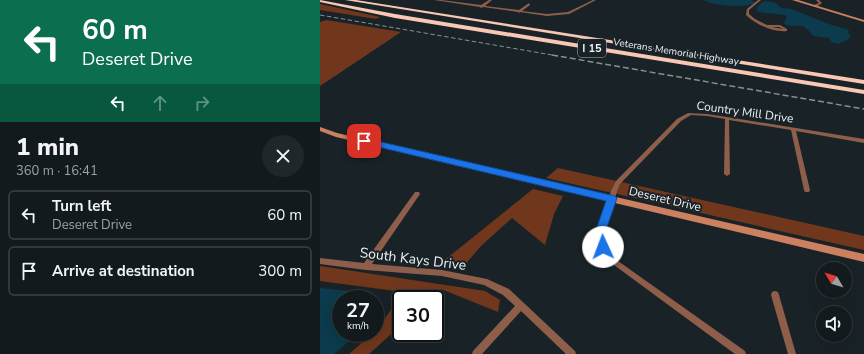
<!DOCTYPE html>
<html lang="en">
<head>
<meta charset="utf-8">
<style>
  :root { --surface:#131a1d; --page:#20272a; --text:#f1f3f6; --muted:#9da1a4; --line:#32383b }
  body { margin:0; font-family:"Nunito Sans",sans-serif; background:var(--page); color:var(--text); height:100vh; display:flex; flex-direction:column; font-size:15px; white-space:nowrap }
  * { box-sizing:border-box; margin:0 }
  p { font-size:13px; color:var(--muted) }
  .icon { flex:none; width:22px; height:22px; fill:none; stroke:currentColor; stroke-width:2; stroke-linecap:round; stroke-linejoin:round }
  .map { position:relative; flex:1; overflow:hidden }
  .drawer { display:flex; flex-direction:column; background:var(--surface); width:320px }
  .drawer>* { flex:none }
  .hud { background:#0b6e4f; color:#fff; overflow:hidden }
  .needle { width:26px; rotate:308deg }
  .buttons { position:absolute; left:496px; top:262px; display:grid; gap:8px }
  .buttons a { display:grid; place-items:center; width:36px; height:36px; border-radius:50%; background:var(--surface); box-shadow:0 4px 16px #0002,0 0 0 1px var(--line); font-size:20px }
  .speed { position:absolute; left:12px; top:290px; display:flex; gap:8px; font-size:20px; font-weight:700; text-align:center }
  .speed>* { display:grid; place-content:center; width:52px; height:52px; border-radius:50%; background:var(--surface); box-shadow:0 4px 16px #0002,0 0 0 1px var(--line); line-height:1 }
  .speed small { font-size:10px; font-weight:400 }
  .speed .limit { border:2px solid #111; border-radius:6px; background:#fff; color:#111 }
  .pin { position:absolute; display:grid; place-items:center; width:34px; height:34px; color:#fff; margin:-17px; border-radius:8px; box-shadow:0 2px 6px #0006 }
  .me { position:absolute; width:44px; margin:-22px; rotate:358deg; stroke-linejoin:round; filter:drop-shadow(0 0 3px #0008) }
  .turn { display:flex; align-items:center; gap:14px; height:84px; padding:0 16px; font-size:18px }
  .turn .icon { width:52px; height:52px; stroke-width:2.5 }
  .turn b { display:block; font-size:28px; line-height:34px }
  .lanes { display:flex; align-items:center; height:38px; padding:0 16px; background:#0003; justify-content:center; gap:20px; direction:ltr }
  .lanes .off { opacity:.35 }
  .round { display:grid; place-items:center; flex:none; width:42px; height:42px; border-radius:21px; background:var(--page) }
  .headline { display:flex; align-items:center; justify-content:space-between; height:68px; padding:0 16px }
  h1 { font-size:24px; font-weight:800; line-height:30px }
  ul { padding:0; list-style:none }
  li { display:flex; align-items:center; gap:12px; height:50px; margin:0 8px 6px; padding:0 8px; border:2px solid var(--line); border-radius:6px }
  li div { flex:1 }
  li b { display:block; font-size:15px }
  li em { font-style:normal }
  main { display:flex; flex:1; min-height:0 }
  .map>svg:first-child { display:block }
  .green { fill:#71371c }
  .water { fill:#0b3b4c }
  .lines { fill:none; stroke-linecap:round; stroke-linejoin:round }
  .street { fill:#8e5e4a; fill-rule:evenodd }
  .secondary { fill:#cc805f; fill-rule:evenodd }
  .highway { fill:#f8c8b4; fill-rule:evenodd }
  .rail-far1 { stroke:#888f93; stroke-width:1; stroke-dasharray:4.5 2.5; stroke-linecap:butt }
  .rail { stroke:#888f93; stroke-width:1.5; stroke-dasharray:6 3; stroke-linecap:butt }
  .route { fill:#1a73e8; stroke:#114b97 }
  .labels { text-anchor:middle; dominant-baseline:central; stroke-width:4; stroke-linejoin:round; paint-order:stroke }
  .far-street-label { font-size:10px; fill:#edf3f6; stroke:#192327 }
  .shield { fill:#192327; stroke:#adb5b8; stroke-width:1 }
  .shield-label { font-size:11px; font-weight:bold; fill:#edf3f6 }
  .street-label { font-size:12px; fill:#edf3f6; stroke:#192327 }
  .near-street-label { font-size:14px; fill:#edf3f6; stroke:#192327 }
</style>
</head>
<body>
<main>
<section class="drawer">
<div class="hud">
<div class="turn"><svg class="icon" aria-label="left" viewBox="0 0 24 24"><path d="M17 20v-9H6M10 6l-5 5 5 5"/></svg><div><b>60 m</b>Deseret Drive</div></div>
<div class="lanes"><svg class="icon" aria-label="left" viewBox="0 0 24 24"><path d="M17 20v-9H6M10 6l-5 5 5 5"/></svg><svg class="icon off" aria-label="ahead" viewBox="0 0 24 24"><path d="M12 20V5M6 11l6-6 6 6"/></svg><svg class="icon off" aria-label="right" viewBox="0 0 24 24"><path d="M7 20v-9h11M14 6l5 5-5 5"/></svg></div>
</div>
<div class="headline"><div><h1>1 min</h1><p>360 m · 16:41</p></div><a class="round"><svg class="icon" aria-label="close" viewBox="0 0 24 24"><path d="M6 6l12 12M18 6L6 18"/></svg></a></div>
<ul>
<li><svg class="icon" aria-label="left" viewBox="0 0 24 24"><path d="M17 20v-9H6M10 6l-5 5 5 5"/></svg><div><b>Turn left</b><p>Deseret Drive</p></div><em>60 m</em></li>
<li><svg class="icon" aria-label="arrive" viewBox="0 0 24 24"><path d="M6 21V4h12l-3 4 3 4H6"/></svg><div><b>Arrive at destination</b></div><em>300 m</em></li>
</ul>
</section>
<div class="map">
<svg width="544" height="354" viewBox="0 0 544 354">
  <rect width="100%" height="100%" fill="#192327"/>
  <g class="green">
    <polygon points="0,4 60,17 56,19 0,10"/>
    <polygon points="6,20 81,32 0,86 0,22"/>
    <polygon points="238,168 544,236 544,250 226,178"/>
    <polygon points="213,189 243,196 234,214 225,245 192,218 161,246 142,268 121,263"/>
    <polygon points="0,266 165,291 180,300 178,312 121,289 110,299 81,299 81,325 49,354 29,354 53,333 55,333 83,292 0,281"/>
  </g>
  <g class="water">
    <path d="M383,0H432L435,3C424,8 394,6 383,0Z"/>
    <path d="M445,1L454,2L462,8L471,9L509,24L529,30L528,33L531,36L529,39L518,44L511,42L510,38L493,36C480,19 480,30 464,24V23L467,17L465,15L438,12L436,8L441,3Z"/>
    <polygon points="0,288 49,293 50,299 21,299 21,333 38,333 14,354 0,354"/>
  </g>
  <g class="lines">
    <g class="street">
      <polygon points="114,0 121,0 161,5 169,0 172,0 165,6 199,10 209,3 210,5 202,11 227,14 248,12 273,0 276,0 249,14 227,16 200,12 199,13 198,12 163,7 161,8 160,7"/>
      <path d="M438,0H441L429,10V14L435,19L447,25H460L467,29V31C454,33 435,24 426,15L427,9ZM452,27H459L463,29Z"/>
      <polygon points="496,0 499,0 502,3 496,7 494,7 494,5 499,3"/>
      <polygon points="368,113 387,114 407,117 544,139 544,143 476,131 490,190 489,192 485,192 484,190 471,130 409,120 410,174 407,176 404,174 405,119 387,116 371,115 361,121 300,184 297,191 291,213 284,230 286,246 298,261 425,351 426,354 415,354 294,265 280,247 278,230 285,213 291,191 296,181 357,119"/>
      <polygon points="95,192 99,192 100,194 52,264 122,270 167,279 189,289 255,351 256,354 246,354 201,311 162,354 152,354 153,351 195,306 183,295 164,285 122,276 46,270 0,264 0,258 44,263"/>
      <polygon points="455,291 458,292 459,295 476,354 468,354 451,295 452,292"/>
    </g>
    <g class="secondary">
      <polygon points="472,0 478,0 544,20 544,22"/>
      <polygon points="0,127 17,133 544,254 544,262 16,137 0,131"/>
    </g>
    <g class="highway">
      <polygon points="0,0 75,14 544,90 544,94 75,18 0,2"/>
      <polygon points="25,0 36,0 544,80 544,84"/>
    </g>
    <polyline class="rail-far1" points="0,15 238,56"/>
    <polyline class="rail" points="232,55 544,109"/>
  </g>
  <polygon class="route" points="44,138 295,196 297,198 286,230 288,247 287,250 283,252 279,250 276,230 286,201 42,143 42,139"/>
  <g class="labels">
    <g class="far-street-label">
      <text transform="translate(356 52) rotate(9)">Veterans Memorial Highway</text>
    </g>
    <rect class="shield" x="258" y="39" width="28" height="18" rx="3"/>
    <g class="shield-label">
      <text x="272" y="48">I 15</text>
    </g>
    <g class="street-label">
      <text transform="translate(425 112) rotate(8)">Country Mill Drive</text>
      <text transform="translate(345 199) rotate(13)">Deseret Drive</text>
    </g>
    <g class="near-street-label">
      <text transform="translate(93 259) rotate(7)">South Kays Drive</text>
    </g>
  </g>
</svg>
<div class="buttons">
<a><svg class="needle" viewBox="-14 -14 28 28"><path d="M0-13l5 13h-10z" fill="#e53935"/><path d="M0 13l5-13h-10z" fill="#9da1a4"/></svg></a>
<a><svg class="icon" aria-label="sound" viewBox="0 0 24 24"><path d="M4 9h4l5-4v14l-5-4H4zM17 9q2 3 0 6"/></svg></a>
</div>
<div class="speed"><div>27<small>km/h</small></div><div class="limit">30</div></div>
<div class="pin" style="left:44px;top:141px;background:#d93025"><svg class="icon" aria-label="arrive" viewBox="0 0 24 24"><path d="M6 21V4h12l-3 4 3 4H6"/></svg></div>
<svg class="me" style="left:283px;top:247px" viewBox="-20 -20 40 40"><circle r="19" fill="#fff"/><path d="M0-13L10 11 0 6-10 11z" fill="#1a73e8"/></svg>
</div>
</main>
</body>
</html>
